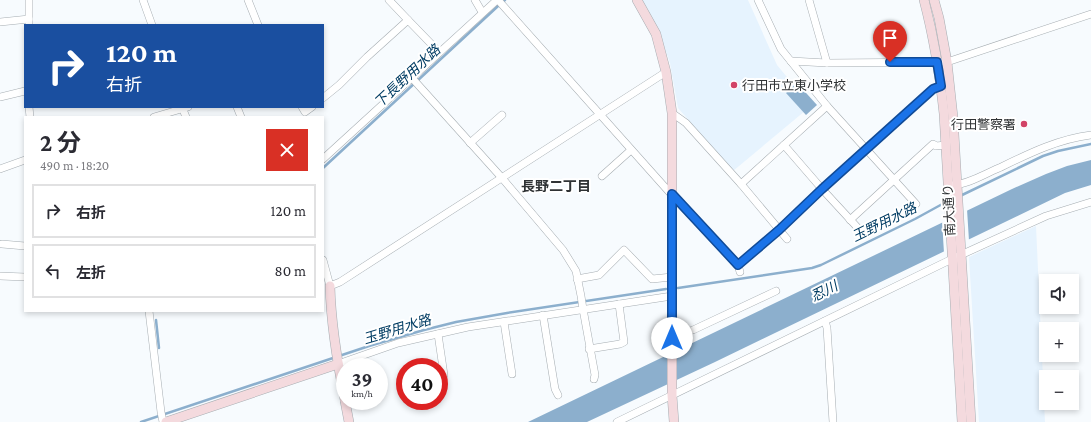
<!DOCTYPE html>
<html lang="ja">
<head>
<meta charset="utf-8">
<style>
  :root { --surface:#fff; --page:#f7f7f7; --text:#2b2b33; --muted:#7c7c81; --line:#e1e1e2 }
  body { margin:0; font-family:"Crimson Pro","Noto Sans JP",serif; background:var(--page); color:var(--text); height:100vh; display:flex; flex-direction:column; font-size:15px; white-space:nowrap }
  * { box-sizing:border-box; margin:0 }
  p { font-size:13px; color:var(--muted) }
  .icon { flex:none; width:22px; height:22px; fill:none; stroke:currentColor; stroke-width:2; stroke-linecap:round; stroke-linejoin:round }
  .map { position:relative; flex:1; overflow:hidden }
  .side { position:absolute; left:24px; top:116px; width:300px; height:196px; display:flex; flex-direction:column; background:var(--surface); border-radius:0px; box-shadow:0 2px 6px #0003 }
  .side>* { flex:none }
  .guide { position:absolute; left:24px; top:24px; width:300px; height:84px; border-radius:0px; box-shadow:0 2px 6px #0003; background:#1a4fa0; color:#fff; overflow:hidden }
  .controls { position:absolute; left:1039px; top:274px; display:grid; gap:8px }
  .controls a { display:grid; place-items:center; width:40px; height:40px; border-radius:0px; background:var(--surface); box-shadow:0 2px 6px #0003; font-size:20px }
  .speed { position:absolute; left:336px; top:358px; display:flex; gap:8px; font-size:20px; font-weight:700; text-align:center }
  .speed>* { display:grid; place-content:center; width:52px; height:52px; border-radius:50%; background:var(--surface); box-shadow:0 2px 6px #0003; line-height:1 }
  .speed small { font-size:10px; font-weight:400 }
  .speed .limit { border:6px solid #d22; background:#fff; color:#111 }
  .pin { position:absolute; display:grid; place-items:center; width:34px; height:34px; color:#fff; margin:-41px -17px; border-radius:50% 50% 50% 0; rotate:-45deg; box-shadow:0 0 4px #0007 }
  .pin .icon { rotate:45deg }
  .me { position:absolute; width:44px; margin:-22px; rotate:0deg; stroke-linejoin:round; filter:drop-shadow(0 0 3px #0008) }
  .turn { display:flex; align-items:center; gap:14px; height:84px; padding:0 16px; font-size:18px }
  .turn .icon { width:52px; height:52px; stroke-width:2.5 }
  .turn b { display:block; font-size:28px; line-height:34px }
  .round { display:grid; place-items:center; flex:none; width:42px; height:42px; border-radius:0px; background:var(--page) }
  .summary { display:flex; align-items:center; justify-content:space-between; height:68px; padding:0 16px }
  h1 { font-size:24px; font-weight:700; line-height:30px }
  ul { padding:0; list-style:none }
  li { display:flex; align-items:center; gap:12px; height:54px; margin:0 8px 6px; padding:0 8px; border:2px solid var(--line); border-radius:0px }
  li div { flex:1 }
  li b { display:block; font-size:15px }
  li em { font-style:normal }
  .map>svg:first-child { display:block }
  .built { fill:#e6f3fe }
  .water { fill:#8cafcd }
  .pier { fill:#f7fbfe }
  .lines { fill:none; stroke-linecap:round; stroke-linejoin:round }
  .stream { stroke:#8cafcd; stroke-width:2.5 }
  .street-casing { stroke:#a6adb2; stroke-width:8 }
  .secondary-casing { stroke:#a6adb2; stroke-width:10 }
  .street { stroke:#fff; stroke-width:7 }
  .secondary { stroke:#f4dade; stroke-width:9 }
  .route-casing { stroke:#114b97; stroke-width:10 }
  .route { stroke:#1a73e8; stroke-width:7 }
  .poi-dot { fill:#d24366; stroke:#fff; stroke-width:1.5 }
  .labels { text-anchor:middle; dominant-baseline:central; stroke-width:4; stroke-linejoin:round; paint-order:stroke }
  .poi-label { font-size:13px; fill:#2f3234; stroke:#fff; text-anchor:start }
  .street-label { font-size:13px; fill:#2f3234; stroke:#fff }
  .water-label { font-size:14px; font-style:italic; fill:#003c63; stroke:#fff }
  .neighbourhood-label { font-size:14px; font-weight:bold; fill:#2f3234; stroke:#fff }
</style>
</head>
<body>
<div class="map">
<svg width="1091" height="422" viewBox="0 0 1091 422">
  <rect width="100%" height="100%" fill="#f7fbfe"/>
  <g class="built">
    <polygon points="642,0 748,0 777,65 811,106 733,171 678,108 670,63 660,35 649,11"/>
    <polygon points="1036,226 1045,422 979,422 969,257"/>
  </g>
  <g class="water">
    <polygon points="797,83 817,105 806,115 786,93"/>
    <polygon points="1091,160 1091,185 1065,193 715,362 587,422 528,422 1012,189 1046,174 1067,166"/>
  </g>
  <polygon class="pier" points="967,209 969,241 944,253 942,220"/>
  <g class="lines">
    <g class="stream">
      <polyline points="323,168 497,7 505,0"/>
      <polyline points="960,196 1043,156 1058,151 1091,144"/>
      <polyline points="678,288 812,268 821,265 915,219 946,202"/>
      <polyline points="156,320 159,348"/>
      <polyline points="141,422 369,346 424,330 456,322 507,313 666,289"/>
    </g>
    <g class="street-casing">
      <g id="street">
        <polyline points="143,0 152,25"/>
        <polyline points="248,0 258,25"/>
        <polyline points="389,0 408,20"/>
        <polyline points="475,0 482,12"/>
        <polyline points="498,0 671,194 738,265 740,272"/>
        <polyline points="758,0 781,49 827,106 916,204"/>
        <polyline points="809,0 827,63"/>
        <polyline points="0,22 29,19"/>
        <polyline points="29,25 29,0"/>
        <polyline points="791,61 827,63 947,62 1091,14"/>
        <polyline points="412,78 502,178 563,250 576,271 581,296 583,309 595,375 594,379"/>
        <polyline points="0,97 25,91"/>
        <polyline points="323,98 339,85 367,57 408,20 439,52"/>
        <polyline points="29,107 30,117"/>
        <polyline points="182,107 186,117"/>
        <polyline points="237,107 241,117"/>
        <polyline points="302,107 305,112 312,107"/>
        <polyline points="672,113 686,123 741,184 787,239"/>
        <polyline points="154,117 188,107"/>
        <polyline points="470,143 502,115"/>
        <polyline points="784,145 822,189 857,227"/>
        <polyline points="323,159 497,0"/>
        <polyline points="0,169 25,160"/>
        <polyline points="602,176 631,150"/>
        <polyline points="741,184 827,106"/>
        <path d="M953,185C969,184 984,174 999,168C1028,154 1058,139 1091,135"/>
        <polyline points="850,220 933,144 936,146 946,145"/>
        <polyline points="2,244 25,246"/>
        <polyline points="323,260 330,286 340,282 666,72"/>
        <polyline points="738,265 779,230 822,189 933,89 941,86"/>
        <polyline points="0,276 25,277"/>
        <polyline points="577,279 599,275 624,250 652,279 672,277"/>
        <polyline points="149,311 161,412 163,422"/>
        <polyline points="543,315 555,389 558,395"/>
        <polyline points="825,321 827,328 833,422"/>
        <polyline points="504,322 512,374"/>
        <polyline points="438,334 444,375"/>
        <polyline points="672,334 686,332 693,330 776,291"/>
        <polyline points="589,349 620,344 624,342 619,304"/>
        <polyline points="338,364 398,343 468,327 672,296"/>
        <polyline points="617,422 952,259 1046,216 1091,202"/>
      </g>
    </g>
    <g class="secondary-casing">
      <g id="secondary">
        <polyline points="637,0 656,34 666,72 672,113 672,395 674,422"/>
        <path d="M924,0C934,38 940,76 944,114L962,422"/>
        <polyline points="934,0 939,18 947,62 953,117 971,422"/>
        <path d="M330,286C331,325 337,361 345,400"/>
        <polyline points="345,401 349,422"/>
        <polyline points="166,422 338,364"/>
      </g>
    </g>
    <use href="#street" class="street"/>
    <use href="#secondary" class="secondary"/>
  </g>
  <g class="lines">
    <g class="route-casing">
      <polyline id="route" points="672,338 672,194 738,265 779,230 822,189 933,89 941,86 937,62 890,62"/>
    </g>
    <use href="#route" class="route"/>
  </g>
  <g class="poi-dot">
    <circle cx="734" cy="85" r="4"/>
    <circle cx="1024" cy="124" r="4"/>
  </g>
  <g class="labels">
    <g class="poi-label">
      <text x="742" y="85">行田市立東小学校</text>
      <text x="1016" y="124" text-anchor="end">行田警察署</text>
    </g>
    <g class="street-label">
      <text transform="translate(949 210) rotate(-93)">南大通り</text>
    </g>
    <g class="water-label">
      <text transform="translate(407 76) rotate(-43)">下長野用水路</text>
      <text transform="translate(884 222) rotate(-26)">玉野用水路</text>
      <text transform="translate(824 291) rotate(-27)">忍川</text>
      <text transform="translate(397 329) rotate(-17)">玉野用水路</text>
    </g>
    <g class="neighbourhood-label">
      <text x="556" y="186">長野二丁目</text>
    </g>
  </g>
</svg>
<div class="controls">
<a><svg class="icon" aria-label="sound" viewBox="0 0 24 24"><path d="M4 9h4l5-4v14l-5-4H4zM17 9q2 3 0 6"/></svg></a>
<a>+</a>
<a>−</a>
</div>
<div class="speed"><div>39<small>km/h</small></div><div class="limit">40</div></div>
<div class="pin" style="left:890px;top:62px;background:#d93025"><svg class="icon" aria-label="arrive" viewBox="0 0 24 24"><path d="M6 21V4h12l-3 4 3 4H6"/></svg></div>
<svg class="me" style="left:672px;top:338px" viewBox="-20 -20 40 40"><circle r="19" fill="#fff"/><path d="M0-13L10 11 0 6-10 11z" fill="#1a73e8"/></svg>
<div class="guide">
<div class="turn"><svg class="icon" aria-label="right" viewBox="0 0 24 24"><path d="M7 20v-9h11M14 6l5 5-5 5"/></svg><div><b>120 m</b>右折</div></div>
</div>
<section class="side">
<div class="summary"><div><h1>2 分</h1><p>490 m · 18:20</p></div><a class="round" style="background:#d93025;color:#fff"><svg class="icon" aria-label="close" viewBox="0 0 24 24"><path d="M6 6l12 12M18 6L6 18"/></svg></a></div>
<ul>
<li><svg class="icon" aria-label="right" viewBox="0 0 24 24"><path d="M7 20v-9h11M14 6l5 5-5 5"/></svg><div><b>右折</b></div><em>120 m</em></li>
<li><svg class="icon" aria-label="left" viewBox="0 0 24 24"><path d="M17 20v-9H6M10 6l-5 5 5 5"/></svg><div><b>左折</b></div><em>80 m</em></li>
</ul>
</section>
</div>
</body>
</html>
